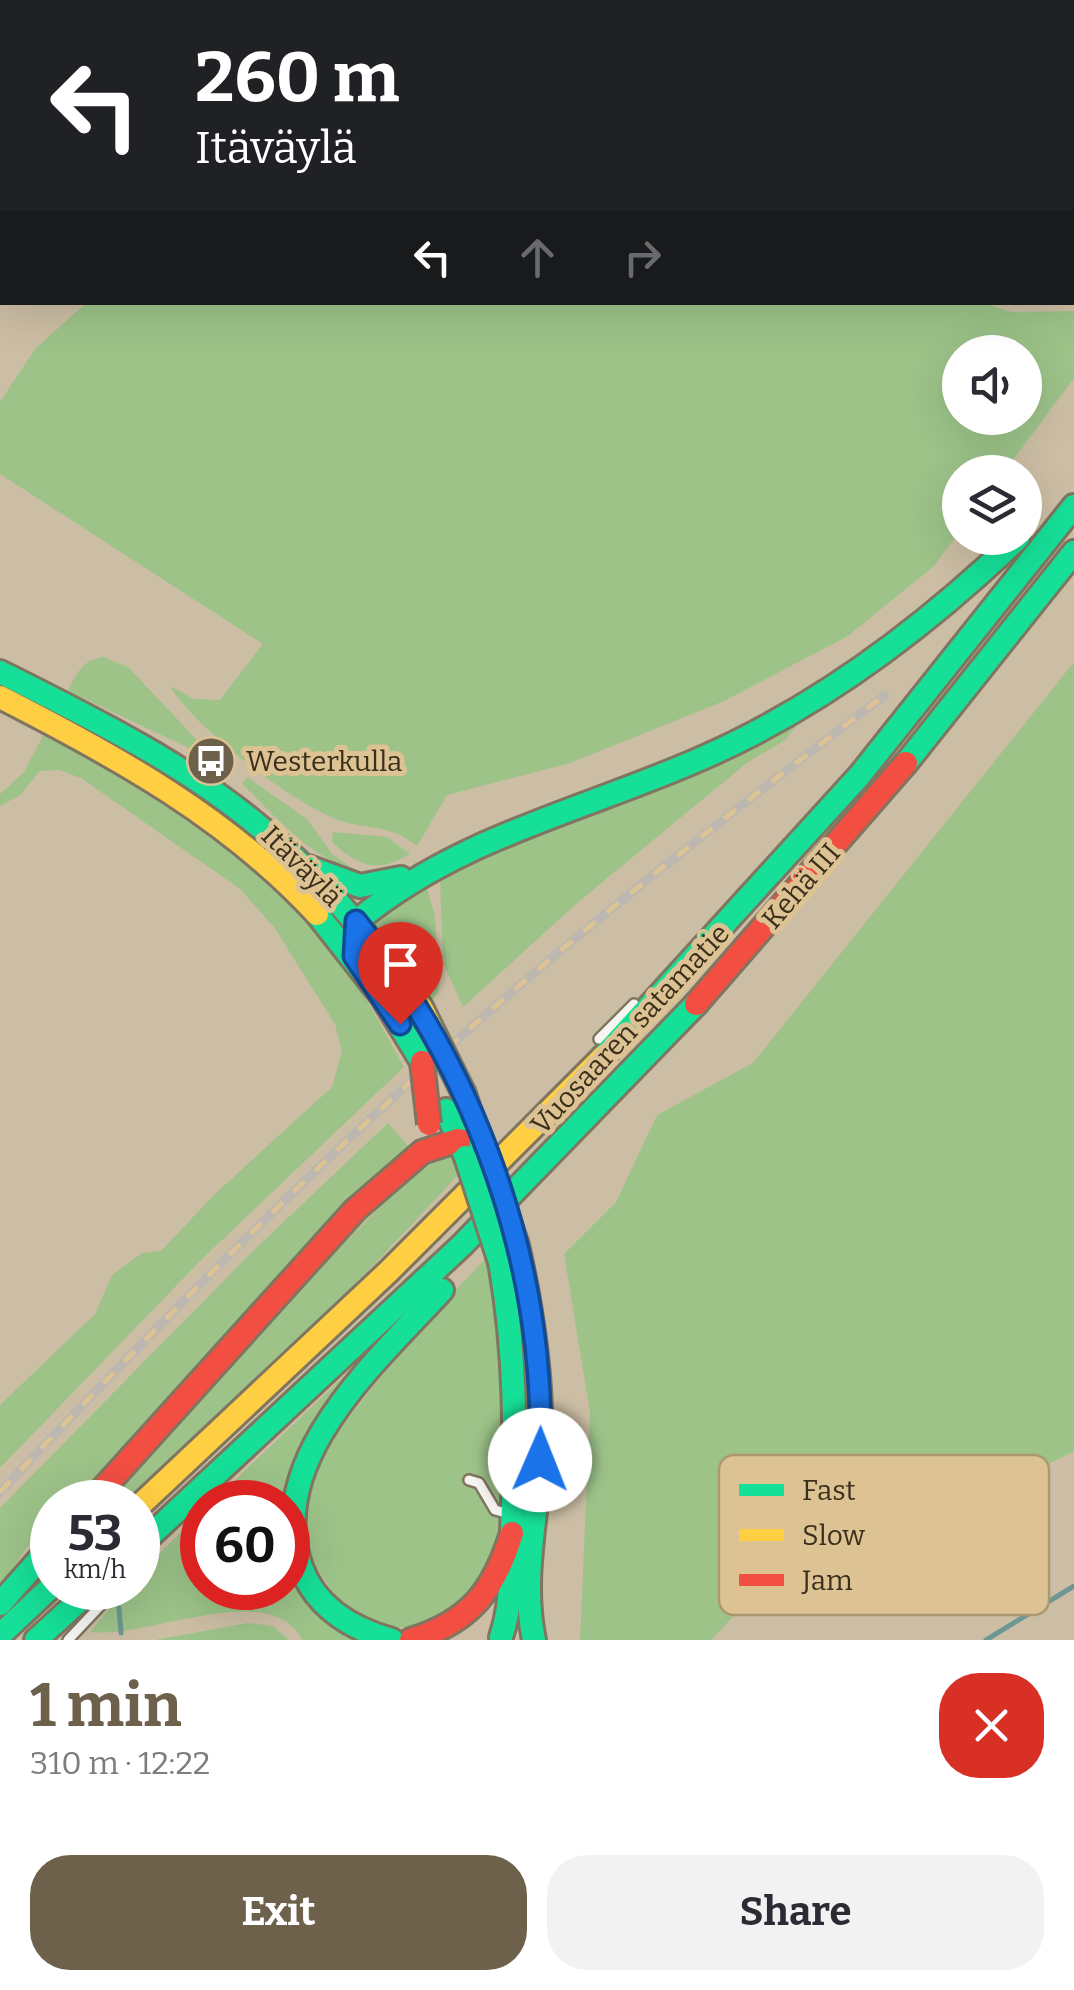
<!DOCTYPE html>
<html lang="en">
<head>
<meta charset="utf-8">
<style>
  :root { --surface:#fff; --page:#f2f2f3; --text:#2b2b33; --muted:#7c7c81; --accent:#6d614c }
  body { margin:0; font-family:Bitter,serif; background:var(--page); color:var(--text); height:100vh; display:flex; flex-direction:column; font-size:38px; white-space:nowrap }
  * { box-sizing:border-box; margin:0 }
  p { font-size:32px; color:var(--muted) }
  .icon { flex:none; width:55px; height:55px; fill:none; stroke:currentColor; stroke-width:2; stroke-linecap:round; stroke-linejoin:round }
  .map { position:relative; height:1640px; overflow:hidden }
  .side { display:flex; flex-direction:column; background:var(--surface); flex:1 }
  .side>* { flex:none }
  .hud { position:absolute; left:0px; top:0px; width:1075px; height:305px; box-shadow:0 10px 40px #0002; background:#202124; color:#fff; overflow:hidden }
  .fabs { position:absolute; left:942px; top:335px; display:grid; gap:20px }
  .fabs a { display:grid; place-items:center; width:100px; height:100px; border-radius:50%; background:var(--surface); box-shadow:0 10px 40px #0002; font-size:50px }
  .speed { position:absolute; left:30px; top:1480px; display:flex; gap:20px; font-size:50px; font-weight:700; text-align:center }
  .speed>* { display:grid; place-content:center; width:130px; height:130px; border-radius:50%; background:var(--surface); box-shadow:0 10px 40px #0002; line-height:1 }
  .speed small { font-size:25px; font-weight:400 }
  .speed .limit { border:15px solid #d22; background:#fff; color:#111 }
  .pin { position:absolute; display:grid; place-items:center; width:85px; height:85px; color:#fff; margin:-102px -42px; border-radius:50% 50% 50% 0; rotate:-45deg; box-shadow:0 0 10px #0007 }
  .pin .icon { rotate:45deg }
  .me { position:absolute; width:110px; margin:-55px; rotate:1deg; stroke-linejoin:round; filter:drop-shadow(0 0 8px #0008) }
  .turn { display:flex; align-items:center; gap:35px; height:210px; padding:0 30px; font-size:45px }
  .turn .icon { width:130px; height:130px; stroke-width:2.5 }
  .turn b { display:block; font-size:70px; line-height:85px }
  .lanes { display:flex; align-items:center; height:95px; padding:0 30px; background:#0003; justify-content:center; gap:50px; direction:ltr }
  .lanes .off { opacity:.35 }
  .round { display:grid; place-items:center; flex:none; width:105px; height:105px; border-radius:40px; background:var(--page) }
  .headline { display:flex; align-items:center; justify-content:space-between; height:170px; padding:0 30px }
  h1 { font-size:60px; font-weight:700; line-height:75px; color:var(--accent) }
  .button { display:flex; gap:20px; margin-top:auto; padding:20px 30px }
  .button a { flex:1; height:115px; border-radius:40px; background:var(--accent); color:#fff; font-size:40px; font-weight:700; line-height:115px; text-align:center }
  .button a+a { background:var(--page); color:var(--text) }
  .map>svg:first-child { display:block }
  .green { fill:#9dc389; fill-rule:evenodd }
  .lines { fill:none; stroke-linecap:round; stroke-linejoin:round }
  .stream { stroke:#6e9793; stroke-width:5 }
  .lane-casing { stroke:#807560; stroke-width:14 }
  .fast-casing { stroke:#807560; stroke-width:28 }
  .slow-casing { stroke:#807560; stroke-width:28 }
  .jam-casing { stroke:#807560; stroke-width:28 }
  .lane { stroke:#f7f5f1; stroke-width:9 }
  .fast { stroke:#16e098; stroke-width:22 }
  .slow { stroke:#ffcf43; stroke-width:22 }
  .jam { stroke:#f24e42; stroke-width:22 }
  .rail-casing { stroke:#bcb8b1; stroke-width:9 }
  .rail { stroke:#ddc393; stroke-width:5; stroke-dasharray:15; stroke-linecap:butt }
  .fast-bridge-casing { stroke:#807560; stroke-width:28; stroke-linecap:butt }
  .slow-bridge-casing { stroke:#807560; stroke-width:28; stroke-linecap:butt }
  .jam-bridge-casing { stroke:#807560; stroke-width:28; stroke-linecap:butt }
  .fast-bridge { stroke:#16e098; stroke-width:22 }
  .slow-bridge { stroke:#ffcf43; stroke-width:22 }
  .jam-bridge { stroke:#f24e42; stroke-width:22 }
  .route-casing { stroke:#114b97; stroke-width:25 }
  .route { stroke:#1a73e8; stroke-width:18 }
  .labels { text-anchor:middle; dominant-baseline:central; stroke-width:10; stroke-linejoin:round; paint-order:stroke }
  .poi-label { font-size:28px; fill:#3a2f1c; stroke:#ddc393; text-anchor:start }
  .street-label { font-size:28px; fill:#3a2f1c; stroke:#ddc393 }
  .key { fill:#ddc393; stroke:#ac976f; stroke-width:2.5 }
  .key-label { font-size:28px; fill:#3a2f1c }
</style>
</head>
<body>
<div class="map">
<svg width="1074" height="1640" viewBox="0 0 1074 1640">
  <rect width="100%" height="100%" fill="#ccbea4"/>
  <g class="green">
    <path d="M983,303L1012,312L1074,311V378L1004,472H960V531L934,566L848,636L724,701L570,763L447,795L417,846C388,823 370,831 338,820C291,802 195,728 170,686L194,699L220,700L263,644L0,474V402L35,349L86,303ZM960,352H1025V418H960Z"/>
    <path d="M104,657L129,668L196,739L191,749L68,691C76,674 83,659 104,657Z"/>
    <polygon points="1074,662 1074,1451 1015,1481 988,1487 941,1478 890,1475 871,1479 848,1494 711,1640 580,1640 590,1412 564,1254 616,1202 657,1115 753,1063"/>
    <polygon points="807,713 784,741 748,762 577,903 463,1007 443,963 440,881 446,870"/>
    <path d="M45,732C143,782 238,843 312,925C349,965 378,1020 404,1067L203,1258L0,1468V1405L95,1314L112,1275L142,1253L161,1251L215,1194L332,1087L342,1051L335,1024L274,927L240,889L81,778L59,770L40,771L20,795L0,806V794L24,772Z"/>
    <path d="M247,777L307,819L332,854L352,868C308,857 275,815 242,784Z"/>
    <path d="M333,832L387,837L410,854C377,873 360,868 332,842Z"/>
    <polygon points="425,882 435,916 439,992 428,1003 370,918"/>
    <polygon points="388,1123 409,1147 72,1502 52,1502 52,1522 25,1550 0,1588 0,1508 252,1252"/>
    <polygon points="452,1150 460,1173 286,1358 122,1502 104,1502 282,1305 407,1180"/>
    <path d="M486,1258C513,1362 514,1484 485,1588L417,1627H392L345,1611L303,1547L299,1524L322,1451L420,1328Z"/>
    <polygon points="381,1341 286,1502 212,1502"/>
    <path d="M202,1512V1588H288V1571L352,1640H302C271,1577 148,1639 90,1632L127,1588H138V1574Z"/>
    <polygon points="248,1623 273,1626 289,1640 155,1640"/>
  </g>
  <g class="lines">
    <g class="stream">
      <polyline points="0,42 2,42"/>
      <polyline points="119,1608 121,1633"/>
      <polyline points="986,1640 1074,1586"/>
    </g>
    <g class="lane-casing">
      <g id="lane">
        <polyline points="599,1039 634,1004"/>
        <polyline points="469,1480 479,1483 495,1510 510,1514"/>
        <polyline points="68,1640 117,1588"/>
      </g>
    </g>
    <g class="fast-casing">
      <g id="fast">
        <path d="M0,672C100,722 204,773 286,850C338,897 380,951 421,1007"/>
        <polyline points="906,763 1074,552"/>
        <polyline points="308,867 360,886 401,878"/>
        <polyline points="317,914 381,995 422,1062"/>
        <path d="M354,956L357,921C458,837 582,811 700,759C820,707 924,628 1018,538"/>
        <polyline points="603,1057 860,775 1074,506"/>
        <polyline points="464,1094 481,1144"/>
        <polyline points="446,1110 466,1157"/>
        <path d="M517,1245C533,1315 543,1386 540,1457C537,1520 521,1578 534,1640"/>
        <path d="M500,1262C516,1352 516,1439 512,1530C510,1567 513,1602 501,1637"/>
        <polyline points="138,1547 462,1245 696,1004"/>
        <polyline points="0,1604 52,1545"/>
        <polyline points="0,1635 52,1586"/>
        <polyline points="36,1640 93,1588"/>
        <path d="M392,1640C352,1629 316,1608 301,1567C263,1460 377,1361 442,1290"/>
      </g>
    </g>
    <g class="slow-casing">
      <g id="slow">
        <path d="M0,697C116,756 228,818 317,914"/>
        <polyline points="138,1507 388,1272 603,1057"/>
      </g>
    </g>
    <g class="jam-casing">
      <g id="jam">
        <polyline points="696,1004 906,763"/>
        <polyline points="91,1502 355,1210 422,1152 458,1140 481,1144"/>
        <path d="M411,1640C470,1622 494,1591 512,1533"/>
      </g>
    </g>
    <use href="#lane" class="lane"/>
    <use href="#fast" class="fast"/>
    <use href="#slow" class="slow"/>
    <use href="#jam" class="jam"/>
    <g class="rail-casing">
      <path id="rail" d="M0,1492C164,1318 331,1147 513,991C633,888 759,791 885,695"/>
    </g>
    <use href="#rail" class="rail"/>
    <g class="fast-bridge-casing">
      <g id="fast-bridge">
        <polyline points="481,1144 517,1245"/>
        <polyline points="466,1157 500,1262"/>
      </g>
    </g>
    <g class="slow-bridge-casing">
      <polyline id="slow-bridge" points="421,1007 464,1094"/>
    </g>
    <g class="jam-bridge-casing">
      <polyline id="jam-bridge" points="422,1062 429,1124"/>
    </g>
    <use href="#fast-bridge" class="fast-bridge"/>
    <use href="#slow-bridge" class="slow-bridge"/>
    <use href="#jam-bridge" class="jam-bridge"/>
  </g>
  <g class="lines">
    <g class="route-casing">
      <path id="route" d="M400,1024L354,956L356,921C477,1072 547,1266 540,1460"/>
    </g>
    <use href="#route" class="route"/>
  </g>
  <defs>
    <g id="bus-disc" transform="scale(2.5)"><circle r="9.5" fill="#6d614c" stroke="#ddc393"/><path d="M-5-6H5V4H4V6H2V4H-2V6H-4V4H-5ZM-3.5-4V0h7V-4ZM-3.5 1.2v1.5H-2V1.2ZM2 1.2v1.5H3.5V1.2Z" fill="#fff"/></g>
  </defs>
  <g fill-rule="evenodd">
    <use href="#bus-disc" x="211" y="761"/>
  </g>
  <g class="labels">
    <g class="poi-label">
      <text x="246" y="761">Westerkulla</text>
    </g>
    <g class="street-label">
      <text transform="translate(302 866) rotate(45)">Itäväylä</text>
      <text transform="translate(801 886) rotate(-49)">Kehä III</text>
      <text transform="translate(630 1029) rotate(-47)">Vuosaaren satamatie</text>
    </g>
  </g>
  <rect x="719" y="1455" width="330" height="160" rx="15" class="key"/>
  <rect x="739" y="1484" width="45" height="12" fill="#16e098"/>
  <rect x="739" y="1529" width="45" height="12" fill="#ffcf43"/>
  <rect x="739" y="1574" width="45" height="12" fill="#f24e42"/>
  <g class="key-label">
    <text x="802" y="1500">Fast</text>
    <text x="802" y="1545">Slow</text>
    <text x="802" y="1590">Jam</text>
  </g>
</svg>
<div class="fabs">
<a><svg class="icon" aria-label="sound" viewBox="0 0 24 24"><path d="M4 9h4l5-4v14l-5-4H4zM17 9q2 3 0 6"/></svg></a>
<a><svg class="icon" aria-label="layers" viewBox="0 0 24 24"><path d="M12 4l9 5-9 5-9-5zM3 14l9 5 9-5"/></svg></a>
</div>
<div class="speed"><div>53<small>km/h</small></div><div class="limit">60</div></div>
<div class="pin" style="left:400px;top:1024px;background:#d93025"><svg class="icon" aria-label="arrive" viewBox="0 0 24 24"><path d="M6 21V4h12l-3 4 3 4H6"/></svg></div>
<svg class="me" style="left:540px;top:1460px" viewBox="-20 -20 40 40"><circle r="19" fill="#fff"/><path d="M0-13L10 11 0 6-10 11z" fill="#1a73e8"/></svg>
<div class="hud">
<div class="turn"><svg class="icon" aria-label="left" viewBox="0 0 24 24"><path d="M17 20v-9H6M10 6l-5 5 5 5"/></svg><div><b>260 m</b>Itäväylä</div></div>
<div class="lanes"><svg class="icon" aria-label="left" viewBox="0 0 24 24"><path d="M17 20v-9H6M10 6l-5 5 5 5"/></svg><svg class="icon off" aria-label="ahead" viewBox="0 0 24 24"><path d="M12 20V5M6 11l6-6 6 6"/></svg><svg class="icon off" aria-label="right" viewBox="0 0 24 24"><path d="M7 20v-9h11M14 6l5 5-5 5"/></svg></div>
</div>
</div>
<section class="side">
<div class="headline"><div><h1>1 min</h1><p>310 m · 12:22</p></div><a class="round" style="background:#d93025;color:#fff"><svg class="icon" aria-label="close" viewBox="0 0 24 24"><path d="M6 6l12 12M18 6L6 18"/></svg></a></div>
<div class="button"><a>Exit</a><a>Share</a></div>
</section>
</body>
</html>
